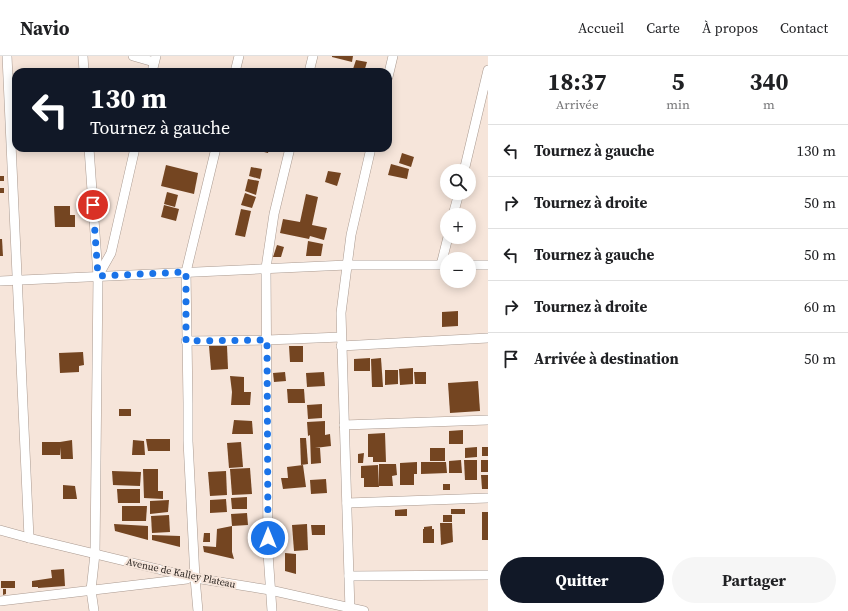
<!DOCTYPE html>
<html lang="fr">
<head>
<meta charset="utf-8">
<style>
  :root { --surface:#fff; --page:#f6f6f6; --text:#202124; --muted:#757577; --line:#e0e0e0; --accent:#111827 }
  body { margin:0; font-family:"Source Serif 4",serif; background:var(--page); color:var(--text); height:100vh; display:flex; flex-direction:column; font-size:15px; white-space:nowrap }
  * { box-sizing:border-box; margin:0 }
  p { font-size:13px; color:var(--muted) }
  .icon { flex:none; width:22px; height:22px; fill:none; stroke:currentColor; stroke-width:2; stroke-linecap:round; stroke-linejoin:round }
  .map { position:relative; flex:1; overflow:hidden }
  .details { display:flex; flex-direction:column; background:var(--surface); width:360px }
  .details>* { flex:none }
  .top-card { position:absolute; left:12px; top:12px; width:380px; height:84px; border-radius:12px; box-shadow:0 2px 10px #0003; background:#111827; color:#fff; overflow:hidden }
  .controls { position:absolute; left:440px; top:108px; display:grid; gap:8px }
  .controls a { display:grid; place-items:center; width:36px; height:36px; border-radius:50%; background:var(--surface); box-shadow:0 2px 10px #0003; font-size:20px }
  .pin { position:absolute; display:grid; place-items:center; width:34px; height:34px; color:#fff; margin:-17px; border:2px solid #fff; border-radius:50%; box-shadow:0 1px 4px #0007 }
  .me { position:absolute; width:44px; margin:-22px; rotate:0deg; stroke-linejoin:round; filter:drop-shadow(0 0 3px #0008) }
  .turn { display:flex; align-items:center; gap:14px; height:84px; padding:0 12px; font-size:18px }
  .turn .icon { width:52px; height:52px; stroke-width:2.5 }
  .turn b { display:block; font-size:28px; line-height:34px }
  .eta { display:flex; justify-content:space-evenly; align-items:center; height:68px; text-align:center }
  .eta b { font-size:24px; font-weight:700; line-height:28px }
  .button { display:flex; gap:8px; margin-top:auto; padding:8px 12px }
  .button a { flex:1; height:46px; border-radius:24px; background:var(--accent); color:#fff; font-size:16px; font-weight:700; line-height:46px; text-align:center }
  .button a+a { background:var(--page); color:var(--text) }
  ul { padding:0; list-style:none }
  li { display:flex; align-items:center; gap:12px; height:52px; padding:0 12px; border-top:1px solid var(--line) }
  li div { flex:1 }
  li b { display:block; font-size:15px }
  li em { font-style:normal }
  header { display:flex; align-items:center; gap:24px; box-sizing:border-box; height:56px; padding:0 20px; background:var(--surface); border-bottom:1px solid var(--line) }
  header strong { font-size:19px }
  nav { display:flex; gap:22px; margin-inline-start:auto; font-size:14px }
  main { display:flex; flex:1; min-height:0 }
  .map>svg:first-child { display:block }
  .building { fill:#744521 }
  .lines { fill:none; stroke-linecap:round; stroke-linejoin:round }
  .street-casing { stroke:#aa9a90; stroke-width:10 }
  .street { stroke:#fff; stroke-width:9 }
  .route { stroke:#1a73e8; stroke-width:7; stroke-dasharray:0 12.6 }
  .labels { text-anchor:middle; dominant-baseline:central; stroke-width:4; stroke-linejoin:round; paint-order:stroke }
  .street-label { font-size:10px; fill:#2b2521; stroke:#f6e5da }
</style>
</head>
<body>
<header>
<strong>Navio</strong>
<nav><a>Accueil</a><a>Carte</a><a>À propos</a><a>Contact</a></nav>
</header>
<main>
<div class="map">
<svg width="488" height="555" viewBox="0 0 488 555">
  <rect width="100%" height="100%" fill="#f6e5da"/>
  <g class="building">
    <polygon points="332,0 353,0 352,6 332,1"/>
    <polygon points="356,4 367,6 364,16 352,16"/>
    <polygon points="257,92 269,92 268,97 256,94"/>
    <polygon points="402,97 414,101 411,111 399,107"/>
    <polygon points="391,108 409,113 407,123 388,119"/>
    <polygon points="166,109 198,117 194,138 161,130"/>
    <polygon points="251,111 262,113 260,123 249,120"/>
    <polygon points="328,115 341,117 337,130 325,126"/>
    <rect x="0" y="120" width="4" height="5"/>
    <polygon points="248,123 259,125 256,139 245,135"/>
    <rect x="0" y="132" width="4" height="5"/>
    <polygon points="167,136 178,139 175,151 164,148"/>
    <polygon points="245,137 256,141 252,152 241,149"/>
    <polygon points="306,138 318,141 312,169 327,172 324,184 310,180 309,183 280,177 283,163 300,166"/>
    <polygon points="164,149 179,153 176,165 161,161"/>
    <polygon points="54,150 70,150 70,159 75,159 75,171 55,171"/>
    <polygon points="241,153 251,155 245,181 235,179"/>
    <polygon points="0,183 2,183 3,200 0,200"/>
    <polygon points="308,185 323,188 321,200 306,200"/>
    <polygon points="277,189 284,191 281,201 273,201"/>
    <polygon points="458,255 458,270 442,271 442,256"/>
    <polygon points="209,290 227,290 228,313 211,314"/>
    <polygon points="289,290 303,290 303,306 290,306"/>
    <polygon points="83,296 84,309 79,310 79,316 60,317 59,297"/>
    <polygon points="370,302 370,315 354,315 354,303"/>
    <polygon points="381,302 383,331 372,331 371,303"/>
    <polygon points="413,312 413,328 400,329 399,313"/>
    <polygon points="385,314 398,314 398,328 385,329"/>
    <polygon points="285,316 286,325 274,326 273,317"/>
    <polygon points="324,316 325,330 307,331 306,317"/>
    <polygon points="414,316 426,316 426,328 415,328"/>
    <polygon points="230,320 244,321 244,336 251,336 250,349 231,349 232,336"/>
    <polygon points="478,325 480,355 450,357 448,327"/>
    <polygon points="287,333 304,333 305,347 288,347"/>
    <polygon points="322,348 322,362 308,363 307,349"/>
    <rect x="119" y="353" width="12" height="7"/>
    <polygon points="234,364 252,365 253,378 232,378"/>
    <polygon points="325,365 325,379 330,378 331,390 315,392 320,392 321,407 311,408 310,379 308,380 307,366"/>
    <polygon points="463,374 463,388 449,388 449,375"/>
    <polygon points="385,377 386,406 373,406 373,401 368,401 368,378"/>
    <polygon points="300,382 306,382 308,408 301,409"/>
    <polygon points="146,383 170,383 170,395 148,395"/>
    <polygon points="72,384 73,403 61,403 60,391 60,399 42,399 42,386 60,386"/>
    <polygon points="133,384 144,385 145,399 132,399"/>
    <polygon points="241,386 243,411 229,412 227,387"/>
    <polygon points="477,391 477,401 465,402 465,392"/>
    <rect x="482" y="391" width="6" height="9"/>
    <rect x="430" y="392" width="15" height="13"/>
    <polygon points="364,397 363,407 358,407 358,398"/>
    <polygon points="461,404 462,417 449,417 449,405"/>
    <polygon points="464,404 477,404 477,424 465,424"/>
    <rect x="481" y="404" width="7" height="12"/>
    <polygon points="417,406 417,418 414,418 414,429 400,429 400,407"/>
    <polygon points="421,406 446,406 447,417 421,418"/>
    <polygon points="379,408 396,408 397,419 392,420 393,430 379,430"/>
    <polygon points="303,409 306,431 283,433 281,422 288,422 287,411"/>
    <polygon points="378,409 379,431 364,431 364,422 361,422 361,410"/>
    <polygon points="250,412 252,438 232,439 230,413"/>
    <polygon points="143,413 158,413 158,435 163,435 163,443 144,442"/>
    <polygon points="112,415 141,416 140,430 113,429"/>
    <polygon points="226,415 227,439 210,440 208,416"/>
    <polygon points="481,419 488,419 488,433 482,433"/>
    <polygon points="326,423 327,437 311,438 310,424"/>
    <rect x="443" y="428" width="7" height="6"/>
    <polygon points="63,429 75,430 77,443 63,443"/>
    <polygon points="117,433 140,433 140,447 118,447"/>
    <polygon points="247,441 247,453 232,453 231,442"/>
    <polygon points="226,443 227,456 210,457 210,444"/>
    <polygon points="169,444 168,456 150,458 150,445"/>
    <polygon points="122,450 147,450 146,465 122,465"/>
    <polygon points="407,453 407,460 395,460 395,454"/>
    <rect x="451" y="453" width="14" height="5"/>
    <rect x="482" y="456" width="6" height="28"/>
    <polygon points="247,457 248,469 232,470 232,496 234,503 204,496 203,490 216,491 217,473 232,470 231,458"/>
    <polygon points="169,459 170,476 152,477 151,460"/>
    <rect x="443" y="459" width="9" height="7"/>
    <polygon points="440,467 452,467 453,486 441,489"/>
    <polygon points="114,468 148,470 148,484 115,475"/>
    <polygon points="307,468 308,494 294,495 292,469"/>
    <polygon points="311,469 325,469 325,479 312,479"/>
    <polygon points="432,470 432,473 434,473 434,487 423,487 423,473 424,473 424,471"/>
    <polygon points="204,477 210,477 210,486 203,486"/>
    <polygon points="152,479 180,480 180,491 152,484"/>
    <polygon points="285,497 296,498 296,518 285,515"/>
    <polygon points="64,513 65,530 38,532 38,531 32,531 32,525 52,522 51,514"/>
    <rect x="1" y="525" width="14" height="7"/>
    <polygon points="3,533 6,533 6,538 3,539"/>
  </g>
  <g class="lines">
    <g class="street-casing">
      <g id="street">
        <polyline points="7,0 29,482"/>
        <polyline points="83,0 84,16"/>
        <polyline points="133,0 154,6"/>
        <polyline points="152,16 156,0"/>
        <polyline points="235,16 239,0"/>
        <polyline points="309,16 313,0"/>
        <polyline points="388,21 393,0"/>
        <polyline points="89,92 98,220 95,498 91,534 94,555"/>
        <polyline points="464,115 488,14"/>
        <polyline points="453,159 459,137"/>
        <polyline points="441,209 448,181"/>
        <polyline points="469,209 488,209"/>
        <polyline points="98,220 111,197 135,92"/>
        <polyline points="0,225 347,209 447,209"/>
        <polyline points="186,285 267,284 341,281"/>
        <polyline points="341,290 488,282"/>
        <polyline points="344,369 488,364"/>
        <polyline points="347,447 488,442"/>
        <polyline points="0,474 29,482 195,522 270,534 364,555"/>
        <polyline points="349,520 488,519"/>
        <polyline points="0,545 187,523"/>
        <polyline points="198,555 195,522 188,385 188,347 186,216 216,92"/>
        <polyline points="272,555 268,497 266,212 274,158 290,92"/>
        <polyline points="350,555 341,257 351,179 371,92"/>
      </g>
    </g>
    <use href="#street" class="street"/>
  </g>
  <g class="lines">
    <polyline class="route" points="93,149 98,220 186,216 186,285 267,284 268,482"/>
  </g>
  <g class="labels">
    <g class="street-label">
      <text transform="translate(181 517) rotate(12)">Avenue de Kalley Plateau</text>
    </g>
  </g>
</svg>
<div class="controls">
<a><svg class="icon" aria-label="search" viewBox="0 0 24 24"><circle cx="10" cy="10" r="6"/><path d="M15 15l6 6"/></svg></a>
<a>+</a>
<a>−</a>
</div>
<div class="pin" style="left:93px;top:149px;background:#d93025"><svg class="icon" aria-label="arrive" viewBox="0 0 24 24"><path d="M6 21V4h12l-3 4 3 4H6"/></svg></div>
<svg class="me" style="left:268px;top:482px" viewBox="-20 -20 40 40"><circle r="17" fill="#1a73e8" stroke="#fff" stroke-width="3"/><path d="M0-11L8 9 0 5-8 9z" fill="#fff"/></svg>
<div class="top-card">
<div class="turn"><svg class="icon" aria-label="left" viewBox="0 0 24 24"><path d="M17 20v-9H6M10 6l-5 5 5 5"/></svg><div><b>130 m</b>Tournez à gauche</div></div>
</div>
</div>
<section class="details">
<div class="eta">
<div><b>18:37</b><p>Arrivée</p></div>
<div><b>5</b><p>min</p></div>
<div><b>340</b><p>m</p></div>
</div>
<ul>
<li><svg class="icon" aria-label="left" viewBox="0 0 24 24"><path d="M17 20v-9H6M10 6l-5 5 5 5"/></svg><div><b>Tournez à gauche</b></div><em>130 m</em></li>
<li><svg class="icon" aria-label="right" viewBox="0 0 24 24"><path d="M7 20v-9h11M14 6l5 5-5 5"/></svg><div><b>Tournez à droite</b></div><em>50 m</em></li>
<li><svg class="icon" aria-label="left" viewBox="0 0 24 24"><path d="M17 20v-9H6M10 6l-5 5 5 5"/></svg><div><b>Tournez à gauche</b></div><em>50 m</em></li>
<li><svg class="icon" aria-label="right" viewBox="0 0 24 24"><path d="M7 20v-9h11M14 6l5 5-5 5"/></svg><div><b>Tournez à droite</b></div><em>60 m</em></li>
<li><svg class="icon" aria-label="arrive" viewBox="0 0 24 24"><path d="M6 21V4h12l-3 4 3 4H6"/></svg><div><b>Arrivée à destination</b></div><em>50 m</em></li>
</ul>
<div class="button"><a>Quitter</a><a>Partager</a></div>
</section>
</main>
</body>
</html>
